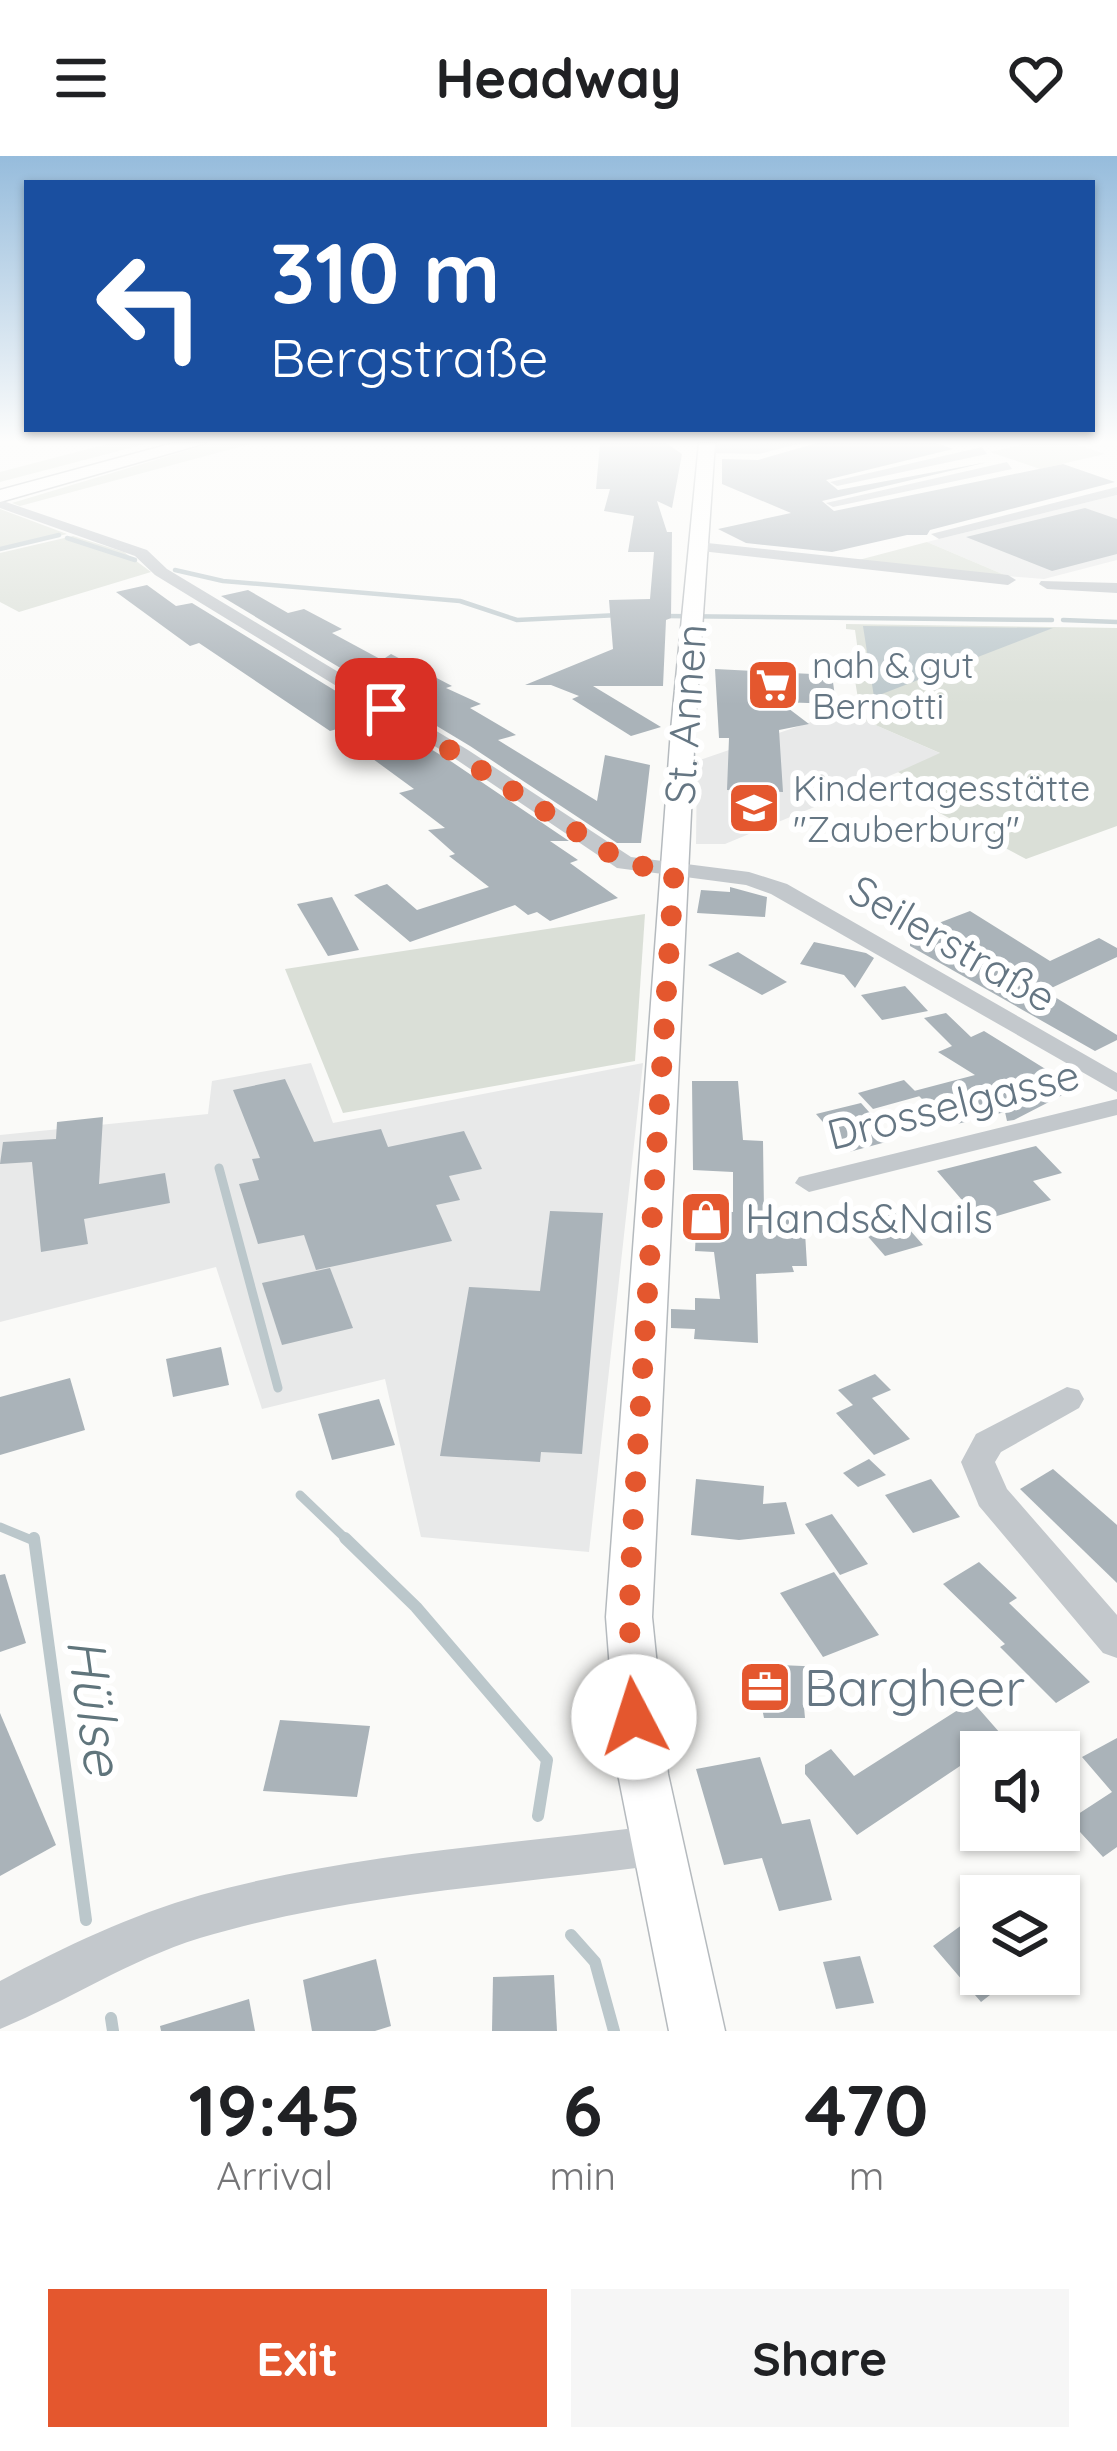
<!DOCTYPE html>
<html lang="en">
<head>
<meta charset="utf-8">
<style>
  :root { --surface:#fff; --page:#f6f6f6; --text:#202124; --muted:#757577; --accent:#e4572e }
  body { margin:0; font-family:Quicksand,sans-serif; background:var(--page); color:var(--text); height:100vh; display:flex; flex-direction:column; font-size:45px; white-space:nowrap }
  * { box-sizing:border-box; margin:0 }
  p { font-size:39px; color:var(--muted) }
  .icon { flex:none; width:66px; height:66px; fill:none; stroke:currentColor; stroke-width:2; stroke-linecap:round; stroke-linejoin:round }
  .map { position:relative; height:1875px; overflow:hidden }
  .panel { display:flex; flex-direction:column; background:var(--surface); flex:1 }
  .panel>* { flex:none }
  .guide { position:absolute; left:24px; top:24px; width:1071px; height:252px; border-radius:0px; box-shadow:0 3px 9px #0004; background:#1a4fa0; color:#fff; overflow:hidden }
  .buttons { position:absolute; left:960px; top:1575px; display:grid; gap:24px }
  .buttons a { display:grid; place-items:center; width:120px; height:120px; border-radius:0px; background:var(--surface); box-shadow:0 3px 9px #0004; font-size:60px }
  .pin { position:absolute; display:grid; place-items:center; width:102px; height:102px; color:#fff; margin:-51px; border-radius:24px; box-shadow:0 6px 18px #0006 }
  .me { position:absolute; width:132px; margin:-66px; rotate:355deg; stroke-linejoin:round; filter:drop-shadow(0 0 9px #0008) }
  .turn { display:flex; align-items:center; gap:42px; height:252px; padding:0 48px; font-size:54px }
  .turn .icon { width:156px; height:156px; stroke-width:2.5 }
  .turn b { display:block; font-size:84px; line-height:102px }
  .eta { display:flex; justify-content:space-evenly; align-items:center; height:204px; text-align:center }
  .eta b { font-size:72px; font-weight:700; line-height:84px }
  .button { display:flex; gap:24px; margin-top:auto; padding:24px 48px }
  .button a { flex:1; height:138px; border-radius:0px; background:var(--accent); color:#fff; font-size:48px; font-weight:700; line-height:138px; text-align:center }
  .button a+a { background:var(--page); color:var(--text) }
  header { display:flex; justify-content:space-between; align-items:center; height:156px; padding:0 48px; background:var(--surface); font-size:54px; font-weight:700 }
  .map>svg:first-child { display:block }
  .built { fill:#e8e9e9 }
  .green { fill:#dadfd7 }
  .water { fill:#bbc7cb }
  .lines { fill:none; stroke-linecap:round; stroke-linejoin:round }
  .stream-far2 { stroke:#bbc7cb; stroke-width:4.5 }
  .stream-far1 { stroke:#bbc7cb; stroke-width:9 }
  .stream { stroke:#bbc7cb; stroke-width:12 }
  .building { fill:#aab3b9 }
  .major-casing { stroke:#b5babe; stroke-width:3 }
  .highway-casing { stroke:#b4b9bd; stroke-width:3 }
  .minor { fill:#c3c8cc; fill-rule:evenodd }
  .major { fill:#fff; fill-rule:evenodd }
  .highway { fill:#fff; fill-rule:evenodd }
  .route { stroke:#e4572e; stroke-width:21; stroke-dasharray:0 37.8 }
  .labels { text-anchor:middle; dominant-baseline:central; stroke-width:12; stroke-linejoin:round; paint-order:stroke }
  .far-poi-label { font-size:36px; fill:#657683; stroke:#fff; text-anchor:start }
  .street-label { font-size:42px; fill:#657683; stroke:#fff }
  .poi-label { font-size:42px; fill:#657683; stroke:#fff; text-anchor:start }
  .near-poi-label { font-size:51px; fill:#657683; stroke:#fff; text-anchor:start }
  .near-water-label { font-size:54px; font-style:italic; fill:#60757c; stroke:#fff }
</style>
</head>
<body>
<header><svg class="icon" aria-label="menu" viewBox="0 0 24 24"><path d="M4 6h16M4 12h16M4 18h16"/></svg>Headway<svg class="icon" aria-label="heart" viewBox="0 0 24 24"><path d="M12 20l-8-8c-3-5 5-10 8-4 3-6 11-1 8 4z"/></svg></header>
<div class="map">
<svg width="1117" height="1875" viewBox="0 0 1117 1875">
  <rect width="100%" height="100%" fill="#fafaf8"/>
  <g class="built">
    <polygon points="1117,339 1117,404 1044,423 1007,420 927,386"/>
    <polygon points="843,555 942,598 725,688 696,688 697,605"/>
    <polygon points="311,907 333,967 643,907 589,1396 421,1381 385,1223 262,1253 216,1111 0,1166 0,979 208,958 212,925"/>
  </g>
  <g class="green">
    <polygon points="111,287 149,287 0,326 0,316"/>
    <polygon points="212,287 254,287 20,350 12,347"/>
    <polygon points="1029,287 1072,287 1105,298 1040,313 990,296"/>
    <polygon points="0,353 67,378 0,394"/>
    <polygon points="73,380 124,396 151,416 19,456 0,446 0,397"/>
    <polygon points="927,386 1007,420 851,406"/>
    <polygon points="846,468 1117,472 1117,670 1026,703 934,654 955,646 898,616 940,597 843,555 859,549 854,518 861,517 855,474 846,473"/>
    <polygon points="645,758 635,905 343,957 285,813"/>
  </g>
  <polygon class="water" points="863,470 1053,472 874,541"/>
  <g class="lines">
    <g class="stream-far2">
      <polyline points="67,382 135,404"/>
      <polyline points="0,393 59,379"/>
      <polyline points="175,414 223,425 460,445 517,464 619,459"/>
      <polyline points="664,460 1052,464"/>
      <polyline points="1063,464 1117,466"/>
    </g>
    <g class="stream-far1">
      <polyline points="219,1012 278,1232"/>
      <polyline points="300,1339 348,1385"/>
      <polyline points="0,1371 34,1385"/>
    </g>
    <g class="stream">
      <polyline points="34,1382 86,1764"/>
      <polyline points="345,1382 416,1451 547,1604 538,1660"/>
      <polyline points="571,1779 595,1806 614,1875"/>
      <polyline points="111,1862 113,1875"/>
    </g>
  </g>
  <g class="building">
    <polygon points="600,287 666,287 682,298 672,352 657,345 667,376 672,376 671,462 666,464 663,530 593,530 661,571 631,580 572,543 579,540 551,529 525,529 613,493 609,444 650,443 654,396 628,396 634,360 604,355 610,333 596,333"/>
    <polygon points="817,287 936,287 953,293 826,324 838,334 988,306 822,345 834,355 1063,308 1115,326 930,374 927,379 907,379 832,396 746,387 718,373 791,357 722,328 722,303 758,304"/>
    <polygon points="1085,352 1117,363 1117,398 1052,415 966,381"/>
    <polygon points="147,429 176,450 192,447 452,606 569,685 550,685 578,704 570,707 618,742 550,765 537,756 528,759 515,749 410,786 354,739 387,728 417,754 489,731 449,700 455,698 428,674 445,672 399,637 414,633 373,603 385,600 344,571 330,575 199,487 190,490 116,436"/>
    <polygon points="248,434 288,457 304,453 342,473 332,477 382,504 391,498 452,530 446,532 481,548 470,552 516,579 498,584 597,645 605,599 650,609 641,687 617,687 470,590 221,440"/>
    <polygon points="715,513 832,519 836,548 780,546 809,568 779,574 783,636 727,634 729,582 719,582"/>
    <polygon points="730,731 767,741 765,761 697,757 701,734 730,736"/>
    <polygon points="332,741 359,794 328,800 297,748"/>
    <polygon points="970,755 1050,805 1099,782 1117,792 1117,801 1045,835 1117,879 1117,884 1095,895 910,790 910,778"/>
    <polygon points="814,786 866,797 874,802 855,832 844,819 800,808"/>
    <polygon points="738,796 787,826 762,839 708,809"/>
    <polygon points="905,830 928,855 882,864 861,839"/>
    <polygon points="946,857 971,881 984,875 1076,932 1014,964 1007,965 1005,956 949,970 914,935 975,919 938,896 952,890 924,862"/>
    <polygon points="285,923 314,986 381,973 388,991 464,975 482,1013 449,1020 460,1044 436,1049 452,1085 316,1114 304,1079 258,1088 239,1028 259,1024 252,1003 260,1002 233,934"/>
    <polygon points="904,924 920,940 873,953 858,937"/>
    <polygon points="692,925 738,925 743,984 763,985 764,1056 804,1059 807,1110 792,1110 794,1116 756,1118 758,1187 694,1183 695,1173 671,1172 671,1153 695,1154 695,1142 720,1143 714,1096 695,1095 697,1054 733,1056 733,1016 693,1014"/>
    <polygon points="861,947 886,975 886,986 849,996 816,958"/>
    <polygon points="103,961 99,1028 165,1017 170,1047 84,1063 88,1088 41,1096 32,1006 0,1008 3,986 56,983 57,966"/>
    <polygon points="1036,990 1062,1017 1033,1025 1051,1044 980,1065 937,1015"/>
    <polygon points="550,1055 603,1057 582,1298 541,1296 540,1306 440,1300 469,1131 540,1135"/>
    <polygon points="895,1057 923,1089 885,1100 857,1068"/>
    <polygon points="330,1112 353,1172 282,1189 262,1127"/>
    <polygon points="221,1191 229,1229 173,1241 166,1203"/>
    <polygon points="875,1218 891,1234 872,1242 910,1283 874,1299 836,1257 853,1249 838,1234"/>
    <polygon points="70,1222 85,1274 0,1299 0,1241"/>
    <polygon points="379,1243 395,1289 332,1304 318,1258"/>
    <polygon points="869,1303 886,1319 858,1331 843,1317"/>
    <polygon points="1053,1313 1117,1369 1117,1427 1020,1333"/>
    <polygon points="696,1323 764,1330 763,1348 786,1346 795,1378 739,1384 691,1379"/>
    <polygon points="931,1323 960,1361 913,1377 885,1339"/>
    <polygon points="832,1358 868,1408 840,1419 805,1368"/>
    <polygon points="979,1406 1017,1442 1009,1447 1090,1526 1056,1547 1000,1491 1005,1488 943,1428"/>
    <polygon points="834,1416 879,1479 823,1501 780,1437"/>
    <polygon points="5,1418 26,1487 0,1496 0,1419"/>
    <polygon points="753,1508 826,1511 838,1528 803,1540 805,1562 764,1562"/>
    <polygon points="972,1545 1007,1585 981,1596 857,1679 805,1618 805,1609 831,1593 854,1620"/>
    <polygon points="0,1557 56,1689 0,1720"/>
    <polygon points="280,1564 370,1570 357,1641 263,1635"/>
    <polygon points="1117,1582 1117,1691 1103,1701 1069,1664 1112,1636 1082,1601"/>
    <polygon points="760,1601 782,1668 810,1663 832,1744 779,1755 762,1702 724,1709 696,1613"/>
    <polygon points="981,1755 981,1818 1017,1818 981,1846 933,1790"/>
    <polygon points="860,1800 874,1847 836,1853 823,1806"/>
    <polygon points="376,1803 391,1870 375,1875 312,1875 303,1824"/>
    <polygon points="554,1819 557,1875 492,1875 493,1821"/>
    <polygon points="249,1843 255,1875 161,1875 160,1870"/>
  </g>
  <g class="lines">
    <g class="major-casing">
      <polygon id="major" points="699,287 715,287 695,574 652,1461 668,1618 725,1875 669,1875 618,1618 606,1461 671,574"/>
    </g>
    <g class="highway-casing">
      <polygon id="highway" points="174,287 206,287 0,346 0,334"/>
    </g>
    <g class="minor">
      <polygon points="775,287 802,287 759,298 707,297 700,293 707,289"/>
      <polygon points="982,291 987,298 837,330 830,326"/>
      <polygon points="1007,306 1012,313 833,351 826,347"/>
      <polygon points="1117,331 1117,339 939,383 931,378"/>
      <polygon points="0,344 147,394 167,413 468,594 631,701 749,716 787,728 1117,917 1117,936 771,738 746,729 617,712 454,602 155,419 135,400 0,352"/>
      <polygon points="698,386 1008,419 1016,424 1008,429 692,394 692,388"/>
      <polygon points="1041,425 1117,427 1117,437 1047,433 1039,428"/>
      <polygon points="1117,943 1117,959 809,1036 795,1027 799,1021"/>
      <polygon points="1067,1231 1079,1234 1084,1243 1079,1252 1001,1296 995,1306 1007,1333 1117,1459 1117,1502 1103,1497 979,1350 961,1306 976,1278"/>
      <path d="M652,1670L667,1676L673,1690L667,1704L652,1710C501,1730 347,1738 200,1782C129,1804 68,1845 0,1873V1825C64,1791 131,1759 201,1739C348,1698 501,1689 652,1670Z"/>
    </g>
    <use href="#major" class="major"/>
    <use href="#highway" class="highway"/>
  </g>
  <linearGradient id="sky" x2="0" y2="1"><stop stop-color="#96bcdc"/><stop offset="0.52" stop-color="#fdfdfc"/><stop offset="1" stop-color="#fdfdfc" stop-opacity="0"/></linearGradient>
  <rect width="1117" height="549" fill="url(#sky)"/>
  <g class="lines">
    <polyline class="route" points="386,553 625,707 674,716 632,1382 629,1461 634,1561"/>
  </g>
  <defs>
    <g id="supermarket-square" transform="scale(2.7)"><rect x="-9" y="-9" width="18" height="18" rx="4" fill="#e4572e" stroke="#fff"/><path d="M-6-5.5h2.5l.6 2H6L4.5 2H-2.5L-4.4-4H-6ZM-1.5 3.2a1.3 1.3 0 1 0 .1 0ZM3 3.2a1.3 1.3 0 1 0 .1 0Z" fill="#fff"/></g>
    <g id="school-square" transform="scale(2.7)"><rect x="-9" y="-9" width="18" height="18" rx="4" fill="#e4572e" stroke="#fff"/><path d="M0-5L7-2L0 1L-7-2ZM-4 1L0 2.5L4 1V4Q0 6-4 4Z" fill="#fff"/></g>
    <g id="shop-square" transform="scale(2.7)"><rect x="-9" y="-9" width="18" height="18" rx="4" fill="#e4572e" stroke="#fff"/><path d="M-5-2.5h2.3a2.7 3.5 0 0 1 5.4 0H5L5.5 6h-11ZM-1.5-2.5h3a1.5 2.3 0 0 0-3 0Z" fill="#fff"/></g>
    <g id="office-square" transform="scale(2.7)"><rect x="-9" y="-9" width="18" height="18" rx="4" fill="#e4572e" stroke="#fff"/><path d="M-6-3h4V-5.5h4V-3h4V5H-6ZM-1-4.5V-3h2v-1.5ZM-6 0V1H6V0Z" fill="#fff"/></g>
  </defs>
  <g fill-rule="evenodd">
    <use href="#supermarket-square" x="773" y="529"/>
    <use href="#school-square" x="754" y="652"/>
    <use href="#shop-square" x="706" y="1061"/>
    <use href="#office-square" x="765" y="1531"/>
  </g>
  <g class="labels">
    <g class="far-poi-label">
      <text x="812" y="508">nah &amp; gut<tspan x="812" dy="41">Bernotti</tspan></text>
      <text x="793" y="631">Kindertagesstätte<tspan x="793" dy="41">"Zauberburg"</tspan></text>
    </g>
    <g class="street-label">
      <text transform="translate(685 558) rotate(-86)">St. Annen</text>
      <text transform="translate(953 787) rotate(30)">Seilerstraße</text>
      <text transform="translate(953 948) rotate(-14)">Drosselgasse</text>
    </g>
    <g class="poi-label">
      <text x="745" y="1061">Hands&amp;Nails</text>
    </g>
    <g class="near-poi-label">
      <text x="804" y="1531">Bargheer</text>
    </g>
    <g class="near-water-label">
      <text transform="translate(96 1550) rotate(82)">Hülse</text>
    </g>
  </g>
</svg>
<div class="buttons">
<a><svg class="icon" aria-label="sound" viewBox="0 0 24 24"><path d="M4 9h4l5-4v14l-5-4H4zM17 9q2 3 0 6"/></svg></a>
<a><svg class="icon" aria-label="layers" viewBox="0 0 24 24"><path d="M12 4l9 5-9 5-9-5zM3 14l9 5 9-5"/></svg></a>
</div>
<div class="pin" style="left:386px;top:553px;background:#d93025"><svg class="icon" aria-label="arrive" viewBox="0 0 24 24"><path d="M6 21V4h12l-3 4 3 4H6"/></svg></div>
<svg class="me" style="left:634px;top:1561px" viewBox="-20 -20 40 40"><circle r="19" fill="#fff"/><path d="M0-13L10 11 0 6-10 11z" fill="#e4572e"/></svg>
<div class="guide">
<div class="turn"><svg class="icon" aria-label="left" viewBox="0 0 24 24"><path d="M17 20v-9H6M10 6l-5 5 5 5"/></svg><div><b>310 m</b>Bergstraße</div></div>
</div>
</div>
<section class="panel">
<div class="eta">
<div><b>19:45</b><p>Arrival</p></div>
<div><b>6</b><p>min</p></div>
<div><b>470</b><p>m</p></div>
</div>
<div class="button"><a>Exit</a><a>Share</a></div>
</section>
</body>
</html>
